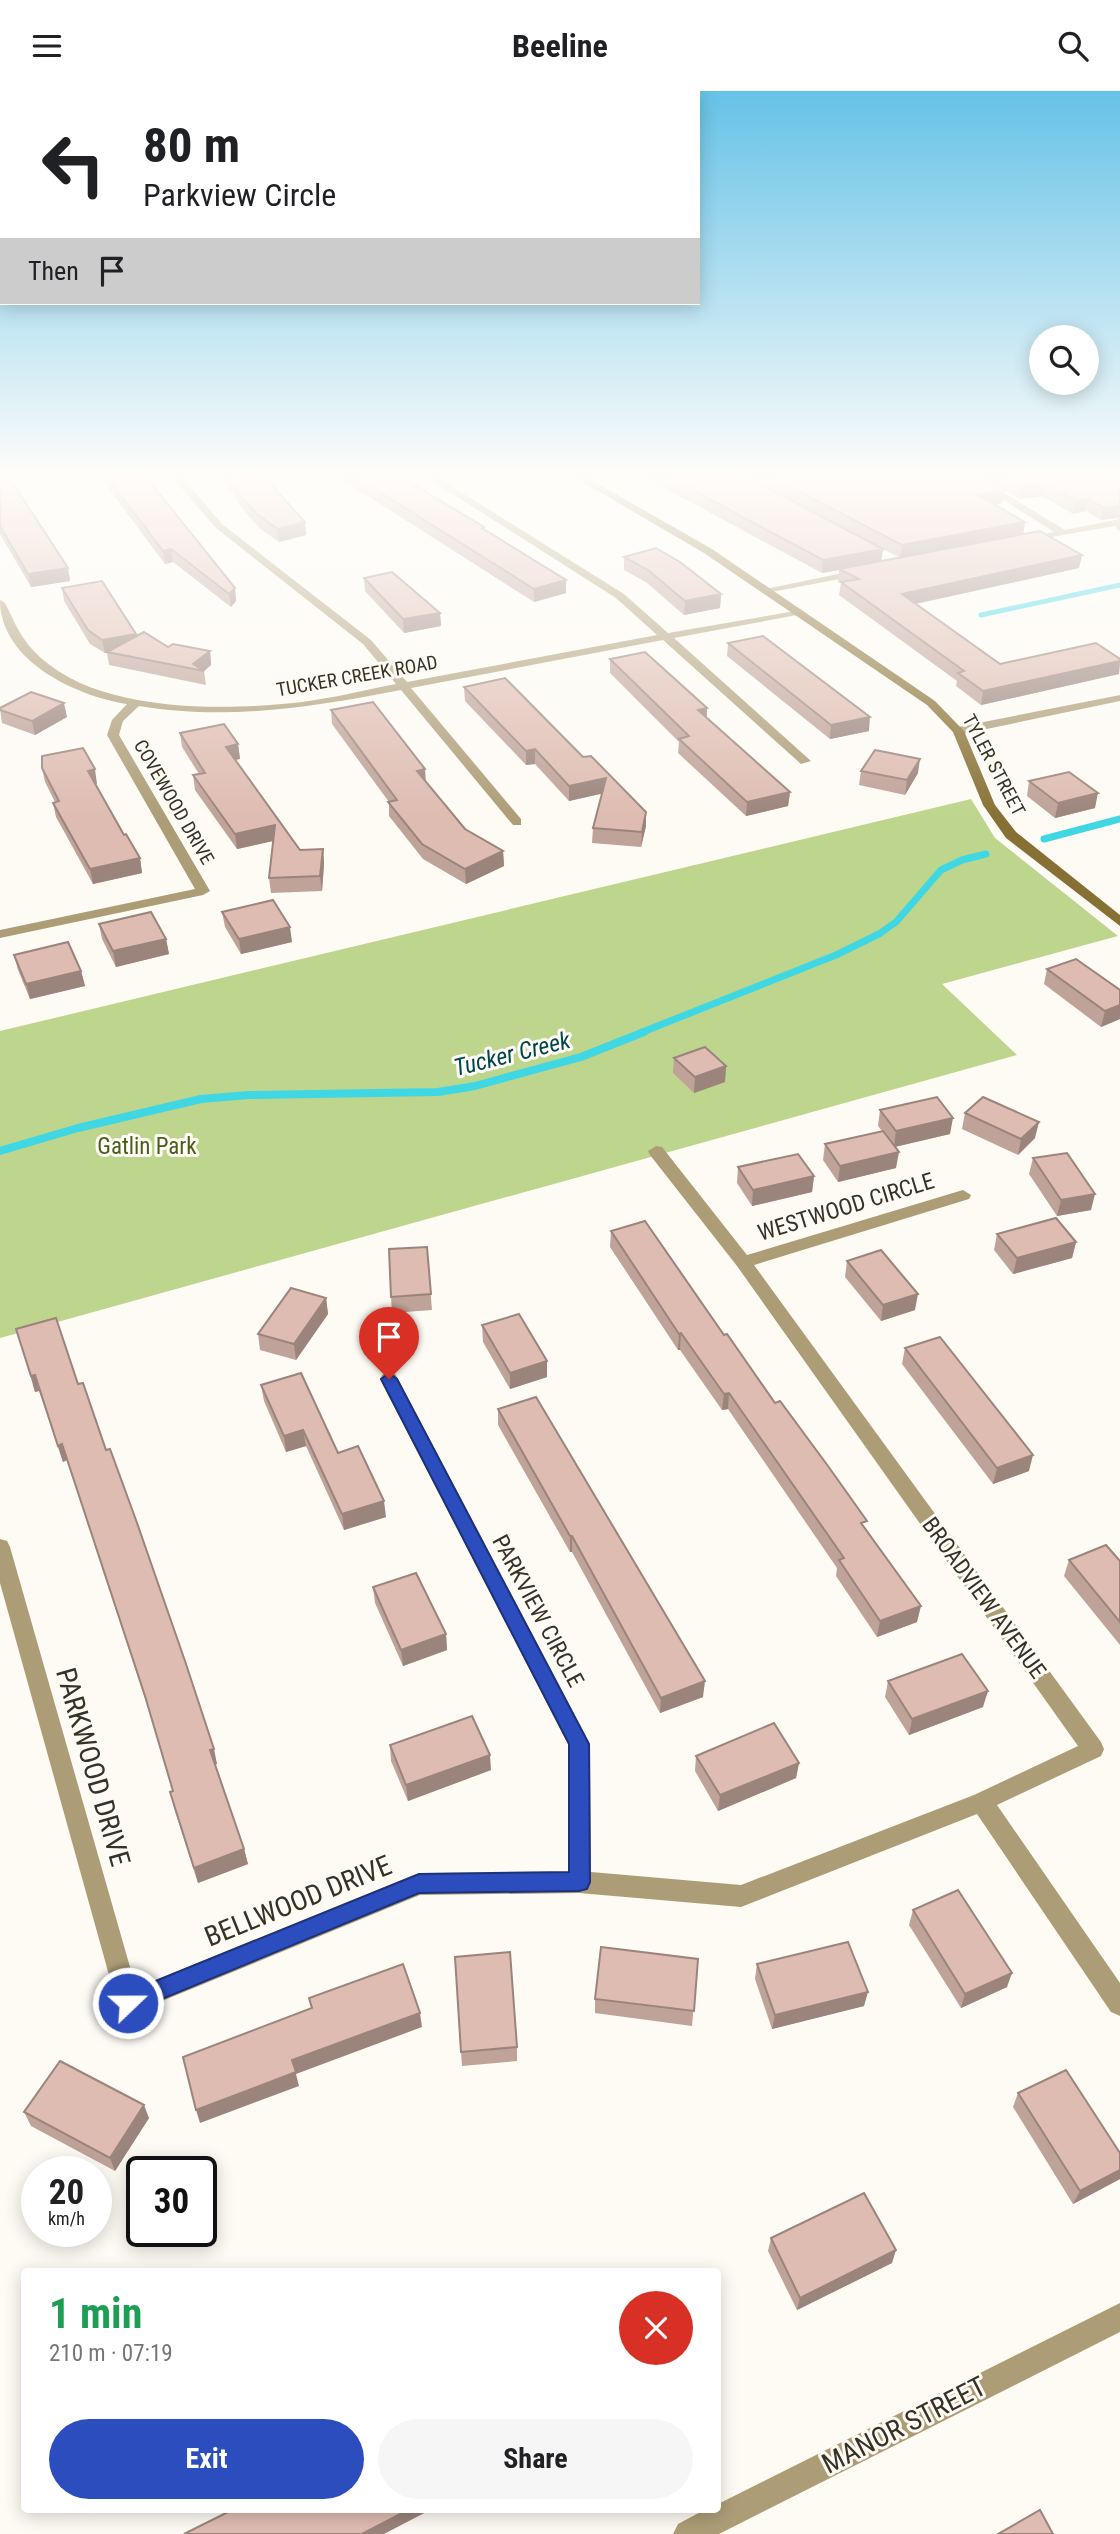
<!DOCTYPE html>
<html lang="en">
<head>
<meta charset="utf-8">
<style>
  :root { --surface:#fff; --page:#f6f6f6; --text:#202124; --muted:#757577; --accent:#2b4dbd }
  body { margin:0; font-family:"Roboto Condensed",sans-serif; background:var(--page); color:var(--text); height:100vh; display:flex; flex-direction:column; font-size:26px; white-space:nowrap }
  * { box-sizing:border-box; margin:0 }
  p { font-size:23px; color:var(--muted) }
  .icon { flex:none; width:38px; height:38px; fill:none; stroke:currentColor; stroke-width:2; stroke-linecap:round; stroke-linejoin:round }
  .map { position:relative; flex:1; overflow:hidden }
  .details { position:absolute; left:21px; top:2177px; width:700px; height:245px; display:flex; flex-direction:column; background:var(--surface); border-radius:7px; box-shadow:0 4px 18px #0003 }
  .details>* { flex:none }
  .guide { position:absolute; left:0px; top:0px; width:700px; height:214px; box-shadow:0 4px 18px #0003; background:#fff; color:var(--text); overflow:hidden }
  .tools { position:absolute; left:1029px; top:234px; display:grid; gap:14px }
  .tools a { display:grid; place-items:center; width:70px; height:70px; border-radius:50%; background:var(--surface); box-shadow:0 4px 18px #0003; font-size:35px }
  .speed { position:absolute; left:21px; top:2065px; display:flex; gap:14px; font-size:35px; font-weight:700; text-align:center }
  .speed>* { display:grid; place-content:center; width:91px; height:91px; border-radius:50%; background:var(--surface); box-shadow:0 4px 18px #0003; line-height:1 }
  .speed small { font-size:18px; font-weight:400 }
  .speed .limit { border:4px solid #111; border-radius:10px; background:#fff; color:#111 }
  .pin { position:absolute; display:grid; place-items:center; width:60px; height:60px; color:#fff; margin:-72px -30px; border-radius:50% 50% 50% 0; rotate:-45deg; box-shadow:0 0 7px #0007 }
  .pin .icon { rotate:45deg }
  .me { position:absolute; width:77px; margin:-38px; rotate:68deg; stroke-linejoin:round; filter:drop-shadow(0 0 5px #0008) }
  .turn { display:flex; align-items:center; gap:24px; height:147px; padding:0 28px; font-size:32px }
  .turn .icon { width:91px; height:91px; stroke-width:2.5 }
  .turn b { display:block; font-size:49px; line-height:60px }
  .then { display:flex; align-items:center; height:66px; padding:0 28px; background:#0003; gap:14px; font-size:26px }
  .round { display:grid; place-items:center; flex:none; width:74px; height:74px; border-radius:37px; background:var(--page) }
  .headline { display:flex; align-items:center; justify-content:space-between; height:119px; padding:0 28px }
  h1 { font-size:42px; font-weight:700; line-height:52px; color:#1e9e55 }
  .primary-button { display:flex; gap:14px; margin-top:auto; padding:14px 28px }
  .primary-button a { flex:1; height:80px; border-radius:42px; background:var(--accent); color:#fff; font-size:28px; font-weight:700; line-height:80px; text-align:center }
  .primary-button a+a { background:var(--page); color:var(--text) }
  header { display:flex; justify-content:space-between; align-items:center; height:91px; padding:0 28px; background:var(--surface); font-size:32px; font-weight:700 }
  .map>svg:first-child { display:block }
  .green { fill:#bdd58c }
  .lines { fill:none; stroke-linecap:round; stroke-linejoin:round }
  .stream-far2 { stroke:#40d7e5; stroke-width:5 }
  .stream-far1 { stroke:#40d7e5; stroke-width:7 }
  .stream { stroke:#40d7e5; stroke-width:8 }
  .street { fill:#ad9d77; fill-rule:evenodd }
  .secondary { fill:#877034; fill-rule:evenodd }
  .wall { fill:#bfa298; fill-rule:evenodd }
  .shaded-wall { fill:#9b847c }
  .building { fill:#debcb1; stroke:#9b847c; stroke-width:2 }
  .route { fill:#2b4dbd; stroke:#1c327b; stroke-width:2 }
  .labels { text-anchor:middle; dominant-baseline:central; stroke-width:6; stroke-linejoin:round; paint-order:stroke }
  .far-street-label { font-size:19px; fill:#383126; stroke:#fefbf5 }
  .park-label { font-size:23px; fill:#4a5d1b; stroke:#fefbf5 }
  .street-label { font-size:23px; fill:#383126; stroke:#fefbf5 }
  .water-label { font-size:24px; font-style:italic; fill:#00464c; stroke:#fefbf5 }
  .near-street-label { font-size:28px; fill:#383126; stroke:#fefbf5 }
</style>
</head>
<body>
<header><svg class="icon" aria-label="menu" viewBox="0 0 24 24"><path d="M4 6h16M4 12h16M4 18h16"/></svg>Beeline<svg class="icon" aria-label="search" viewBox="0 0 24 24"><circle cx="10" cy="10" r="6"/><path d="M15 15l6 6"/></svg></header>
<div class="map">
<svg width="1120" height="2443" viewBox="0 0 1120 2443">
  <rect width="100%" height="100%" fill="#fefbf5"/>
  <polygon class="green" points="971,708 995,747 1118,845 942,893 1017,964 0,1247 0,940"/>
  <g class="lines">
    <polyline class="stream-far2" points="981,524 1120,494"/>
    <g class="stream-far1">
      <polyline points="1044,748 1120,728"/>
      <polyline points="640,942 836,864 879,843 896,831 941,779 962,769 986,763"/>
    </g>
    <polyline class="stream" points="0,1060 78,1037 201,1008 249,1004 438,1001 475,995 581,966 644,941"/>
    <g class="street">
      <path d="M172,386H182L222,433L371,549L407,591L657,544L616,507L426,386H437L624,503L668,542L801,519L802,521L797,524L674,547L811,670L801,673L663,549L411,597L521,728V734H513L401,599C312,616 230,630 139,615L123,630L119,644L210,800L203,804L0,847V839L195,798L107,644L112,629L127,613C76,605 0,570 0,509L5,512C13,528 20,545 32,558C90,623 222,620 302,611C333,607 365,599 396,593L363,553L216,437Z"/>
      <polygon points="967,386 978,386 1065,439 1120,428 1120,434 1023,451 1023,447 1054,441"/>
      <polygon points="862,478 866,479 866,483 766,502 761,499"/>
      <polygon points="1120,604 1120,610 958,644 952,640 958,636"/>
      <polygon points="656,1055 662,1056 747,1164 963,1099 971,1104 969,1108 754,1174 1101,1651 1104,1658 1101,1665 997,1714 1120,1892 1120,1925 1111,1921 977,1723 741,1816 579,1802 420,1804 128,1924 119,1920 0,1492 0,1448 7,1450 10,1456 136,1897 419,1782 568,1781 568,1653 380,1288 383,1283 395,1283 398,1288 590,1653 591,1781 741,1794 974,1704 1078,1655 737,1175 650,1064 648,1060"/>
      <polygon points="1120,2212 1120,2241 719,2443 673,2443 678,2433 706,2418 718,2418 718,2413"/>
    </g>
    <polygon class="secondary" points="574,386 586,386 712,458 935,610 964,640 995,714 1016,741 1120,824 1120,835 1006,747 983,714 953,641 927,614 704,462"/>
  </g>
  <g class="wall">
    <polygon points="0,386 68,477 70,490 31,496 0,443"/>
    <polygon points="100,386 146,386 235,497 236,510 231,516 173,471 165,473"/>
    <polygon points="220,386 265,386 305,431 306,444 279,451 259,437 238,412 237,408"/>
    <polygon points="338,386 401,386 484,436 484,438 566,502 534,511"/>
    <path d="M644,386H1120V440L1116,437L1118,427L1101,429L1086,420L1073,423L1042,405L1020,408L1002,398V412L994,413L1025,431L1023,443L1082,464L1079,477L916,513L1000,573L1120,568L1119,583L981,614L956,595L957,590L839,504L841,492L838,491L839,479L822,482ZM883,458L899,466L881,470Z"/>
    <polygon points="624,466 721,503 720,517 684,524 647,492 624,479"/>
    <polygon points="364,487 440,522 441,535 404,542 365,500"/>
    <polygon points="62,497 136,543 137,545 168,556 210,560 211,574 204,580 206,594 109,574 107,562 105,562 90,553 64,510"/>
    <polygon points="728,552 869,640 830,648 727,565"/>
    <polygon points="610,568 707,617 707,627 790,701 788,715 746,725 678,662 679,651 610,582"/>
    <polygon points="464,596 646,735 641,756 592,752 593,737 602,702 569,710 535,673 526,674 465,610"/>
    <polygon points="0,617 67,626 35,644 2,632"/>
    <polygon points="331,619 426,691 465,738 503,760 504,775 466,793 423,768 389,725 389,711 332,633"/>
    <polygon points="180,642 238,653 240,668 235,669 300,759 323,758 324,773 322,800 271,802 269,787 273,750 237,758 195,699 193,684 199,683 182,656"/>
    <polygon points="42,677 97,693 95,693 124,744 140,767 142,782 93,793 56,726 53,712 55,711 45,691"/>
    <polygon points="861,680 918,682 905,704 859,694"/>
    <polygon points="1029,690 1095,717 1055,727 1027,705"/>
    <polygon points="222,821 292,851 241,863 225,836"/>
    <polygon points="99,833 166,848 169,863 116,876 102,848"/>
    <polygon points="14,864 81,880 85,895 30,908 18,879"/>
    <polygon points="1047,878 1120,899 1120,928 1101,936 1044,893"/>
    <polygon points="674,967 726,975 725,991 694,1002 673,982"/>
    <polygon points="880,1019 950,1043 895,1056 896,1077 838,1091 823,1069 825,1053 882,1040 878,1035"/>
    <polygon points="965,1022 1035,1047 1018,1064 962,1038"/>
    <polygon points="1033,1067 1091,1119 1057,1125 1029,1083"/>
    <polygon points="738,1076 814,1085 812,1101 752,1115 737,1092"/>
    <polygon points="611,1140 724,1244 866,1438 917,1531 877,1546 836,1485 837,1477 728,1318 722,1319 680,1259 678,1259 610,1156"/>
    <polygon points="997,1143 1076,1151 1072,1167 1013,1183 994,1159"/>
    <polygon points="427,1156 432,1219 392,1222 391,1206"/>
    <polygon points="847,1170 915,1219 881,1230 845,1186"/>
    <polygon points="326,1207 328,1223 296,1269 260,1259 258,1243"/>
    <polygon points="482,1234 547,1286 510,1298 483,1251"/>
    <polygon points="16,1238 78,1293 106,1359 217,1673 215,1674 244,1758 248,1773 198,1792 174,1717 170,1701 173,1700 149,1620 67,1369 63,1371 39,1300 35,1301"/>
    <polygon points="905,1257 1029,1380 993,1393 902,1273"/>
    <polygon points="261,1294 338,1362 386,1426 344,1439 306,1355 286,1361 264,1310"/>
    <polygon points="498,1318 703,1606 660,1622 572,1461 570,1461 498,1334"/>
    <polygon points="1069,1469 1120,1470 1120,1554 1064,1485"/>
    <polygon points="373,1496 446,1543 447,1559 403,1575 375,1512"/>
    <polygon points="888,1590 983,1616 909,1644 885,1606"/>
    <polygon points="390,1654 491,1679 408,1710 391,1670"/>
    <polygon points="696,1665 799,1672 796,1687 718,1720 695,1680"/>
    <polygon points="913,1819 1007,1896 961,1917 909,1834"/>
    <polygon points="698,1868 692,1935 595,1922 595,1908"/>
    <polygon points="757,1873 864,1915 772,1938 755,1888"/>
    <polygon points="517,1956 517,1970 462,1975 461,1961"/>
    <polygon points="1018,2002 1120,2062 1120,2088 1073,2113 1013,2016"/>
    <polygon points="24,2021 149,2027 115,2080 31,2035"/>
    <polygon points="771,2147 892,2172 797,2219 768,2160"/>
  </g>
  <g class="shaded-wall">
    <polygon points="1045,392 1042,405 1020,408 1022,396"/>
    <polygon points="1005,399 1002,412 976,416 978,404"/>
    <polygon points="1088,408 1086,420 1073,423 1075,410"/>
    <polygon points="1120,414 1120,426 1118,425 1118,427 1101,429 1104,417"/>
    <polygon points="305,431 306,444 279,451 278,438"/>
    <polygon points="1025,431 1023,444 900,467 902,454"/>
    <polygon points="171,458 173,471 165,473 163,460"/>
    <polygon points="883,458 881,471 839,478 839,479 822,482 823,469"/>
    <polygon points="1082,464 1079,477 900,516 902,503"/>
    <polygon points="68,477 70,490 31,496 28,483"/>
    <polygon points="566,489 566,502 534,511 534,498"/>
    <polygon points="235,497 236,510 231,516 229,503"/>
    <polygon points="721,503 720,517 684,524 685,510"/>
    <polygon points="440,522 441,535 404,542 403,528"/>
    <polygon points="136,543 139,556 107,561 107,562 105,562 102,549"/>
    <polygon points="210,560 211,574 204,580 193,573"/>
    <polygon points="1120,570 1119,583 981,614 983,600"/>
    <polygon points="64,612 67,626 35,644 32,630"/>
    <polygon points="707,617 706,631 698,619"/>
    <polygon points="870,626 869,640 830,648 831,634"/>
    <polygon points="238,653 240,668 227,670 226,656"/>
    <polygon points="535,658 535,673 526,674 526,660"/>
    <polygon points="920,668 918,682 905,704 907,689"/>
    <polygon points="95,678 97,693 90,694 88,680"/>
    <polygon points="425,678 426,693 417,680"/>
    <polygon points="606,687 605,702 569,710 569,695"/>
    <polygon points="790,701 788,715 746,725 747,711"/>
    <polygon points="1098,702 1095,717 1055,727 1058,712"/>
    <polygon points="646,721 646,735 641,756 642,741"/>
    <polygon points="275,734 277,749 237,758 235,743"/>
    <polygon points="323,758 324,773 322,800 320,785"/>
    <polygon points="503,760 504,775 466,793 465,778"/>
    <polygon points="140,767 142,782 93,793 90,778"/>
    <polygon points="290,836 292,851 241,863 239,848"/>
    <polygon points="166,848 169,863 116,876 113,860"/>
    <polygon points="81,880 85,895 30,908 26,893"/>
    <polygon points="1120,914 1120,928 1101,936 1105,920"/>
    <polygon points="726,975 725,991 694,1002 695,986"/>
    <polygon points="953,1027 950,1043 894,1056 896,1040"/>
    <polygon points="1039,1031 1035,1047 1018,1064 1021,1048"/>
    <polygon points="899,1061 896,1077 838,1091 840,1075"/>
    <polygon points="814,1085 812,1101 752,1115 753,1099"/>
    <polygon points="1095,1103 1091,1119 1057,1125 1061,1109"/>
    <polygon points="1076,1151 1072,1167 1013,1183 1017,1167"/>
    <polygon points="918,1203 915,1219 881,1230 883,1214"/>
    <polygon points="326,1207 328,1223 296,1269 294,1253"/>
    <polygon points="681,1242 680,1259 678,1259 679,1243"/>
    <polygon points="547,1270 547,1286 510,1298 510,1282"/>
    <polygon points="35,1284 39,1300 35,1301 31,1285"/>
    <polygon points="729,1302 728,1318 722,1319 724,1303"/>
    <polygon points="303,1339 306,1355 286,1361 284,1345"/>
    <polygon points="62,1353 67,1369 63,1371 58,1355"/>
    <polygon points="1033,1364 1029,1380 993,1393 997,1377"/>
    <polygon points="384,1410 386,1426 344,1439 342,1423"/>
    <rect x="570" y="1445" width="2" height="16"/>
    <polygon points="921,1515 917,1531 877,1546 880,1530"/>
    <polygon points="446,1543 447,1559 403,1575 401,1559"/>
    <polygon points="705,1590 703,1606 660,1622 661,1607"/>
    <polygon points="988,1600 983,1616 909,1644 912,1628"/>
    <polygon points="214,1658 217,1673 214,1674 210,1659"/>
    <polygon points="490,1664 491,1679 408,1710 406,1694"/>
    <polygon points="799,1672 796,1687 718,1720 720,1704"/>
    <polygon points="244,1758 248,1773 198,1792 194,1777"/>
    <polygon points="1012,1882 1007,1896 961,1917 965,1903"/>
    <polygon points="868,1901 864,1915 772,1938 775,1924"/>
    <polygon points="420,1922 422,1936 296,1983 299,1995 200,2032 196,2019 292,1969"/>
    <polygon points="144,2014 149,2027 115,2080 110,2067"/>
    <polygon points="1120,2079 1120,2088 1073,2113 1080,2100"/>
    <polygon points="896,2159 892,2172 797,2219 800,2207"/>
    <polygon points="410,2418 432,2418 384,2443 362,2443"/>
  </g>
  <g class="building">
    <polygon points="0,386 9,386 68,477 28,483 0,435"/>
    <polygon points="107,386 146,386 235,497 229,503 171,458 163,460"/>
    <polygon points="229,386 264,386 305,431 278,438 258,424 236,400 239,399"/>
    <polygon points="356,386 401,386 484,436 482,437 566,489 534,498"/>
    <polygon points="668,386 747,386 883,458 823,469"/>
    <polygon points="771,386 983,386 1005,399 978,404 1025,431 902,454"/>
    <polygon points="1005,386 1120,386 1120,414 1104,417 1088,408 1075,410 1045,392 1022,396"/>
    <polygon points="1040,440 1082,464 902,503 1000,573 1096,552 1120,568 1120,570 983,600 958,582 964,580 841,491 859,488 839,478"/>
    <polygon points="656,457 680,471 721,503 685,510 648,479 624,466"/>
    <polygon points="392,481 440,522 403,528 364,487"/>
    <polygon points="102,490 136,543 102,549 88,539 62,497"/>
    <polygon points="144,541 168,556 173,553 210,560 193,573 204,580 107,561"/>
    <polygon points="763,545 870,626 831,634 728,552"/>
    <polygon points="645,561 707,617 698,619 790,701 747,711 679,648 689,645 610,568"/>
    <polygon points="505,587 583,666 591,665 646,721 642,741 593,737 606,687 569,695 535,658 526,660 464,596"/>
    <polygon points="31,601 64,612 32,630 0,619 0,617"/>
    <polygon points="373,611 425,678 417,680 465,738 503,760 465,778 422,753 388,711 397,709 331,619"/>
    <polygon points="224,633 238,653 226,656 300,759 323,758 320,785 269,787 275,734 235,743 193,684 205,682 180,642"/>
    <polygon points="83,657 95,678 88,680 124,744 126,743 140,767 90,778 53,712 59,710 42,677 42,665"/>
    <polygon points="875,659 920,668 907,689 861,680"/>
    <polygon points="1069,681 1098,702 1058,712 1029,690"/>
    <polygon points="273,809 290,836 239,848 222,821"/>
    <polygon points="151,821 166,848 113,860 99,833"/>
    <polygon points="68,851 81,880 26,893 14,864"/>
    <polygon points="1076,868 1120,899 1120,914 1105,920 1047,878"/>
    <polygon points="705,956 726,975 695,986 674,967"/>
    <polygon points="937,1006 953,1027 896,1040 880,1019"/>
    <polygon points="983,1006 1039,1031 1021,1048 965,1022"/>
    <polygon points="883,1040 899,1061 840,1075 825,1053"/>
    <polygon points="1067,1062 1095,1103 1061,1109 1033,1067"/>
    <polygon points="798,1063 814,1085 753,1099 738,1076"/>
    <polygon points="1056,1127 1076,1151 1017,1167 997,1143"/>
    <polygon points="645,1130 724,1244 727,1243 775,1312 780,1310 828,1375 867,1430 861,1432 921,1515 880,1530 839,1469 844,1467 729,1302 724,1303 681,1242 679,1243 611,1140"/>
    <polygon points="427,1156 431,1203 391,1206 389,1158"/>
    <polygon points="881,1159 918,1203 883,1214 847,1170"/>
    <polygon points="291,1197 326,1207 294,1253 258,1243"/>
    <polygon points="519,1223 547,1270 510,1282 482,1234"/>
    <polygon points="56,1227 78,1293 83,1292 106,1359 110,1358 136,1429 185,1570 214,1658 210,1659 244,1758 194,1777 170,1701 173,1700 145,1605 62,1353 58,1355 35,1284 31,1285 16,1238"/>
    <polygon points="940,1246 1033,1364 997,1377 905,1257"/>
    <polygon points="301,1282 338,1362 358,1355 384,1410 342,1423 303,1339 284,1345 261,1294"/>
    <polygon points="536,1306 705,1590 661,1607 572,1445 570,1445 498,1318"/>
    <polygon points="1106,1454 1120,1470 1120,1531 1069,1469"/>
    <polygon points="416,1482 446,1543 401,1559 373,1496"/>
    <polygon points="962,1563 988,1600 912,1628 888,1590"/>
    <polygon points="472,1625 490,1664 406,1694 390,1654"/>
    <polygon points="774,1632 799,1672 720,1704 696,1665"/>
    <polygon points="958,1799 1012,1882 965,1903 913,1819"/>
    <polygon points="848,1851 868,1901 775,1924 757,1873"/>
    <polygon points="601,1856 698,1868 694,1920 595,1908"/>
    <polygon points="510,1861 517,1956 461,1961 455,1866"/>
    <polygon points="403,1873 420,1922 292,1969 296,1981 196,2019 183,1966 312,1917 309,1907"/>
    <polygon points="60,1970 144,2014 110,2067 24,2021"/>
    <polygon points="1066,1979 1120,2062 1120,2079 1080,2100 1018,2002"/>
    <polygon points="864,2102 896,2159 800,2207 771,2147"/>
    <polygon points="234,2418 410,2418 362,2443 184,2443"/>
    <polygon points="1040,2419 1053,2443 998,2443"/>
  </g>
  <linearGradient id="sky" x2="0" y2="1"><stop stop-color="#65c2e7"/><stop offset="0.53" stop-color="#fffdfa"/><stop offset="1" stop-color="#fffdfa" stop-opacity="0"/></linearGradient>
  <rect width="1120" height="728" fill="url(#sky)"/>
  <polygon class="route" points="389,1282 397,1288 589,1653 590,1791 587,1798 579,1800 419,1802 128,1922 121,1919 117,1912 121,1904 419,1783 569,1781 569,1653 381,1288"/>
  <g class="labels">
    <g class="far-street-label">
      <text transform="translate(357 585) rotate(-10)">TUCKER CREEK ROAD</text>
      <text transform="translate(994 674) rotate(62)">TYLER STREET</text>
      <text transform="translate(174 711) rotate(60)">COVEWOOD DRIVE</text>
    </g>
    <g class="park-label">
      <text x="147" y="1055">Gatlin Park</text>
    </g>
    <g class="street-label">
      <text transform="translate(846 1116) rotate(-17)">WESTWOOD CIRCLE</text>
      <text transform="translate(984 1507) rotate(54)">BROADVIEW AVENUE</text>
      <text transform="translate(538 1520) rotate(62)">PARKVIEW CIRCLE</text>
    </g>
    <g class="water-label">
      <text transform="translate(512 963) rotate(-14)">Tucker Creek</text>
    </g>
    <g class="near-street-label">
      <text transform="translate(93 1676) rotate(74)">PARKWOOD DRIVE</text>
      <text transform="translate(298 1810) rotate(-22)">BELLWOOD DRIVE</text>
      <text transform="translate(904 2334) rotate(-27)">MANOR STREET</text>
    </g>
  </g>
</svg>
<div class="tools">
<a><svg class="icon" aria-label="search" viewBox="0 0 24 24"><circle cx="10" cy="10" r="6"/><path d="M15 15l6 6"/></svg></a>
</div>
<div class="speed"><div>20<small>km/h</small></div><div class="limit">30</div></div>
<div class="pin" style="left:389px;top:1288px;background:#d93025"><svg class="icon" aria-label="arrive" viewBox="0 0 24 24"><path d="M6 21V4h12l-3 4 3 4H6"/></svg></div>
<svg class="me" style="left:128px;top:1912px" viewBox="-20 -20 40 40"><circle r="17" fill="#2b4dbd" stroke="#fff" stroke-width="3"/><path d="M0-11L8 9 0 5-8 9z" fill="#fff"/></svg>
<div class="guide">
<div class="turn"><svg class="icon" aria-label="left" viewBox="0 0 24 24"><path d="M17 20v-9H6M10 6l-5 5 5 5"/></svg><div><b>80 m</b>Parkview Circle</div></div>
<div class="then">Then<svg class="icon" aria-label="arrive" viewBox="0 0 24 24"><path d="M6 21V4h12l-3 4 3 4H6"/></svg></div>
</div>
<section class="details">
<div class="headline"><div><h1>1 min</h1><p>210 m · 07:19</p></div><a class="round" style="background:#d93025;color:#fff"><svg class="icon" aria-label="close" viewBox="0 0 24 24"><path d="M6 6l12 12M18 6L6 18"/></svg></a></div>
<div class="primary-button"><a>Exit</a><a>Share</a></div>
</section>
</div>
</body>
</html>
